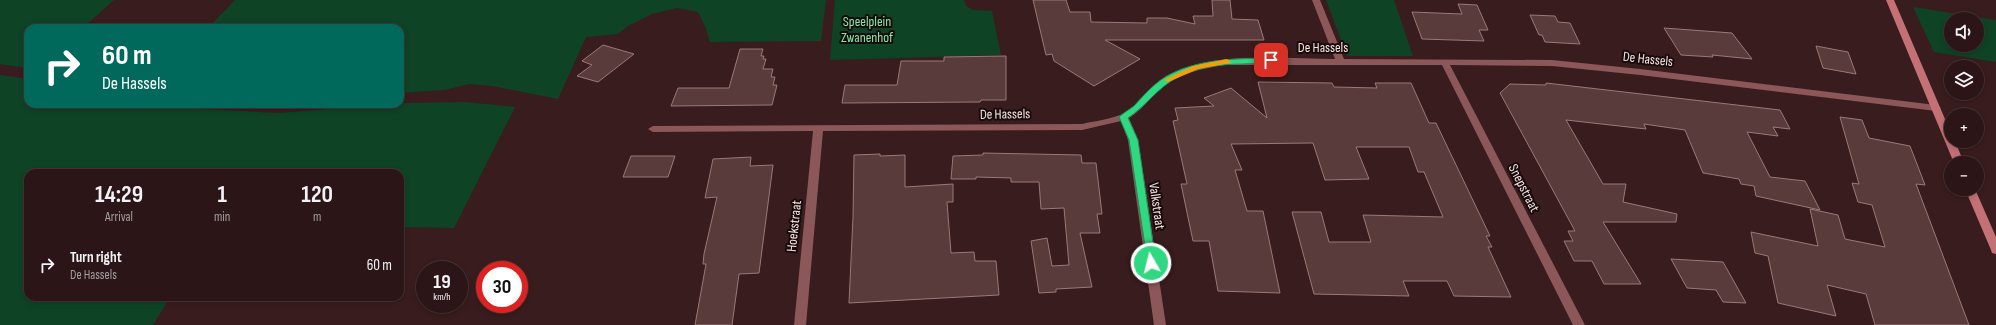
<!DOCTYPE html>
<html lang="en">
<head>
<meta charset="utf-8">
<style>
  :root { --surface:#2b1516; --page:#372223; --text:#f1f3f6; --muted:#a69fa1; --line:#473435 }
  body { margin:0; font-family:"Sofia Sans Condensed",sans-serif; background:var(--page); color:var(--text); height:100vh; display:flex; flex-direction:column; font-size:15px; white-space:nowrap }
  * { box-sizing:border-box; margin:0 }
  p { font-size:13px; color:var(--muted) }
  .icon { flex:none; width:22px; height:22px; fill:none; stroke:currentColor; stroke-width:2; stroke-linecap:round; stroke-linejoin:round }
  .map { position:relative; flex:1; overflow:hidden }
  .sheet { position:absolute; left:24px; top:169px; width:380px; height:132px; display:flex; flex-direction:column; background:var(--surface); border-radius:12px; box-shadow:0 2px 6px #0003,0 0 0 1px var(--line) }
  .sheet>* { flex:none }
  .hud { position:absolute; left:24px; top:24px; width:380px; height:84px; border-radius:12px; box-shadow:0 2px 6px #0003,0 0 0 1px var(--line); background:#00695c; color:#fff; overflow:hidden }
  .buttons { position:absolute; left:1944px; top:12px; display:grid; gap:8px }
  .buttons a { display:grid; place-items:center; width:40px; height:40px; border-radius:50%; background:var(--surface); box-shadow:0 2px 6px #0003,0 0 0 1px var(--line); font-size:20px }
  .speed { position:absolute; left:416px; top:261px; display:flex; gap:8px; font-size:20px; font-weight:700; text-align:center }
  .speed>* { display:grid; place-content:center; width:52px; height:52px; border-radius:50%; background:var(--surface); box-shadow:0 2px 6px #0003,0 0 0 1px var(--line); line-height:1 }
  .speed small { font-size:10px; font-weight:400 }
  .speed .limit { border:6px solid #d22; background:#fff; color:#111 }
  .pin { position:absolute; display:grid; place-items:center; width:34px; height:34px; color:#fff; margin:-17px; border-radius:8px; box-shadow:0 2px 6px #0006 }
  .me { position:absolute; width:44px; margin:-22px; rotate:352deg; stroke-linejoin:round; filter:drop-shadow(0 0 3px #0008) }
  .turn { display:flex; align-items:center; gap:14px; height:84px; padding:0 12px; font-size:18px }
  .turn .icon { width:52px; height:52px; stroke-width:2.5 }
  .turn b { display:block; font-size:28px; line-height:34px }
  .eta { display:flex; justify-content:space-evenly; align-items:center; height:68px; text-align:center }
  .eta b { font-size:24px; font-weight:700; line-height:28px }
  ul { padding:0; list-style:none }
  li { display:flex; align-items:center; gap:12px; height:56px; padding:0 12px }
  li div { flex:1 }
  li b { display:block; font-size:15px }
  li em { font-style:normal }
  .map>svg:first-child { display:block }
  .green { fill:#0e4326; fill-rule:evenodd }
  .building { fill:#5a3b3c; stroke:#9b7879 }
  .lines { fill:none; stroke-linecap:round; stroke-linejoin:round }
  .street { fill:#8b5759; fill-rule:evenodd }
  .secondary { fill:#c47175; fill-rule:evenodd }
  .route { fill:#31d882; stroke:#208c54 }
  .slow { fill:#f59e0b }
  .labels { text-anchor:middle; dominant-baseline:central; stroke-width:4; stroke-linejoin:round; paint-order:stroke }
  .park-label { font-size:14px; fill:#87e7aa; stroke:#180b0b }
  .street-label { font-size:14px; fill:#f7e3e3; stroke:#180b0b }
</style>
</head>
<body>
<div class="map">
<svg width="1996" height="325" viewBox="0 0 1996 325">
  <rect width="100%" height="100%" fill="#391c1e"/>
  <g class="green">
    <polygon points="0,0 114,0 83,28 28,28 28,68 0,64"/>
    <polygon points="235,0 826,0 821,41 710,42 705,26 698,12 677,8 652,14 628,26 618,34 586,37 558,99 493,86 469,84 445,90 400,93 400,28 208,28"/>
    <polygon points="835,0 964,0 966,6 973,10 992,11 1001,55 830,60"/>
    <polygon points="1326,0 1394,0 1413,56 1347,56"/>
    <path d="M1913,7L1996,20V62L1934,52ZM1951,19H1977V45H1951Z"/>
    <polygon points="0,75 28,79 28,104 151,104 167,107 278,113 404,103 465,102 515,107 454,228 400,227 400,173 28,173 28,297 170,297 153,325 0,325"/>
  </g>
  <g class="building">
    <polygon points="1033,0 1066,0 1070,12 1090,12 1091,22 1147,23 1147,18 1167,18 1195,24 1193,16 1213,16 1212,0 1230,0 1232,19 1258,20 1264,40 1105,40 1140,59 1094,86 1054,61 1052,54 1046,55"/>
    <polygon points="1458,4 1477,5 1488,30 1479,30 1484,41 1422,39 1412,12 1462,14"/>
    <polygon points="1530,15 1555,16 1558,22 1570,23 1580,44 1545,42 1542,35 1539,35"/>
    <polygon points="1664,28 1732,33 1752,59 1712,55 1713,57 1681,55"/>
    <polygon points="603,45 634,54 598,82 577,76 592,65 582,61"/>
    <polygon points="1816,46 1848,52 1856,74 1823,68"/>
    <polygon points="740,49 763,49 761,56 764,56 763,59 766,59 763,69 773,69 771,77 775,77 773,85 777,85 772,105 671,106 678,88 729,88"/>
    <polygon points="1006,56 1006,100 981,100 980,102 842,103 845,85 897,85 901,61 944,61 944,57"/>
    <polygon points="1258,82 1332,83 1334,87 1377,88 1375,83 1411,83 1429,123 1436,123 1490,236 1486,236 1492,247 1488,247 1511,297 1454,296 1447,281 1403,281 1409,296 1314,294 1292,212 1321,212 1329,242 1371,242 1363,215 1443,217 1424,172 1418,172 1409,147 1356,147 1369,179 1325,180 1313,143 1231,144 1242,170 1235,170 1247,211 1263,211 1280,293 1218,291 1209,241 1193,241 1181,184 1187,184 1173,121 1178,120 1175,108 1214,106 1204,98 1231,88 1267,118"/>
    <polygon points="1546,83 1780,110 1790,129 1773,127 1778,136 1747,132 1770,177 1805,181 1820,210 1756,196 1754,186 1741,184 1739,179 1703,173 1685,130 1644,124 1646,129 1566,120 1603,184 1626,184 1623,202 1677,214 1676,222 1603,222 1641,284 1604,284 1592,261 1574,261 1564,241 1573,241 1568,231 1575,231 1500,93 1510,84 1546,85"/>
    <polygon points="1840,117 1862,120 1869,138 1910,146 1925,185 1916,184 1969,325 1875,325 1866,294 1827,285 1836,316 1778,303 1768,256 1755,253 1751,232 1818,246 1810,209 1838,215 1845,239 1885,247 1872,205 1858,202 1852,183 1859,184"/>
    <polygon points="983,153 1081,155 1082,163 1096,163 1102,214 1097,214 1100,233 1080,233 1092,287 1056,289 1056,292 1039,293 1031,241 1047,238 1052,266 1069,265 1064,208 1041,209 1039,182 1011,182 1011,178 976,177 976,179 951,179 953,156 983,155"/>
    <polygon points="880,154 880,156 905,155 905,187 953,184 953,202 947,202 951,253 974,252 975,261 996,261 999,295 849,303 853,217 854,155"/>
    <polygon points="631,156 675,156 668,177 623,177"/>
    <polygon points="751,157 750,166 773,165 759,273 739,274 732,325 695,325 706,264 703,264 704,254 717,197 705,198 713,159"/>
    <polygon points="1671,259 1723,262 1746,303 1723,302 1716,290 1687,288"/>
  </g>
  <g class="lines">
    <path class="street" d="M1312,0H1320L1344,59L1552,60L1640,69L1936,105L1941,108L1936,111L1640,75L1552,66L1450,65L1585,325H1573L1442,65H1224C1201,69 1180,73 1161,88C1150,98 1142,110 1129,118L1138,140L1166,325H1154L1128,140L1121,121L1082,130L823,131L806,325H794L813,131L653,132L648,129L653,126L1082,124C1098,120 1118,119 1131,109C1145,97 1155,80 1172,73C1220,51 1283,59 1335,59Z"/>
    <g class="secondary">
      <polygon points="1886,0 1894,0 1951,133 1951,141 1955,141 1964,163 1954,163"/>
      <polygon points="1965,189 1975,189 1996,237 1996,254 1992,253 1991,250"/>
    </g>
  </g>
  <path class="route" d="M1271,58L1275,60L1274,62C1264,65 1253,63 1243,64C1221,64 1198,67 1178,77C1158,87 1146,106 1128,118L1138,140L1156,263L1151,267L1148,266L1129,140L1119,117C1123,113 1129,110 1134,106C1145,94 1156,81 1171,74C1202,58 1238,59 1271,58Z"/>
  <polygon class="slow" points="1227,59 1231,62 1230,63 1198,69 1168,82 1164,80 1193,66"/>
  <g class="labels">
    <g class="park-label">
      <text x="867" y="21">Speelplein<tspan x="867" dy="16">Zwanenhof</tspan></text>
    </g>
    <g class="street-label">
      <text x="1323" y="47">De Hassels</text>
      <text transform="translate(1648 59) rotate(6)">De Hassels</text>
      <text transform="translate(1005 114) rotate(-1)">De Hassels</text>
      <text transform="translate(1524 188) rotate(63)">Snepstraat</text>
      <text transform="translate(1157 206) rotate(82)">Valkstraat</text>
      <text transform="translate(794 226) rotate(-84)">Hoekstraat</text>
    </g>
  </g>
</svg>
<div class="buttons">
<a><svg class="icon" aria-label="sound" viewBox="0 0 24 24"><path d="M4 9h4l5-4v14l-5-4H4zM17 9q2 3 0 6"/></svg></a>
<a><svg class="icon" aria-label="layers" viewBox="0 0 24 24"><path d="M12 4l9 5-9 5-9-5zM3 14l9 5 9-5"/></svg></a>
<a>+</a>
<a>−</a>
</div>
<div class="speed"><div>19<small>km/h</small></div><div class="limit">30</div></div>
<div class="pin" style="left:1271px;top:60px;background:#d93025"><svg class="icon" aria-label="arrive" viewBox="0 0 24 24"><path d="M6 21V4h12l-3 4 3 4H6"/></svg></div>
<svg class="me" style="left:1151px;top:263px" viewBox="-20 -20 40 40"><circle r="17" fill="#31d882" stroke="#fff" stroke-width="3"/><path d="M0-11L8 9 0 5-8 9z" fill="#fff"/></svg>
<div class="hud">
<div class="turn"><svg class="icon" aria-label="right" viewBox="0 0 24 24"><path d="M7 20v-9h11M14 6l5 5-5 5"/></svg><div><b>60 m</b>De Hassels</div></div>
</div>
<section class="sheet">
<div class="eta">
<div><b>14:29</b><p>Arrival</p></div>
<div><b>1</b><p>min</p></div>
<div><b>120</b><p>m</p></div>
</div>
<ul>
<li><svg class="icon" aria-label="right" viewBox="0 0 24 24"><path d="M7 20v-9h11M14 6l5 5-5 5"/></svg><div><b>Turn right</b><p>De Hassels</p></div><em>60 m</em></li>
</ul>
</section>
</div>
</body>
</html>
